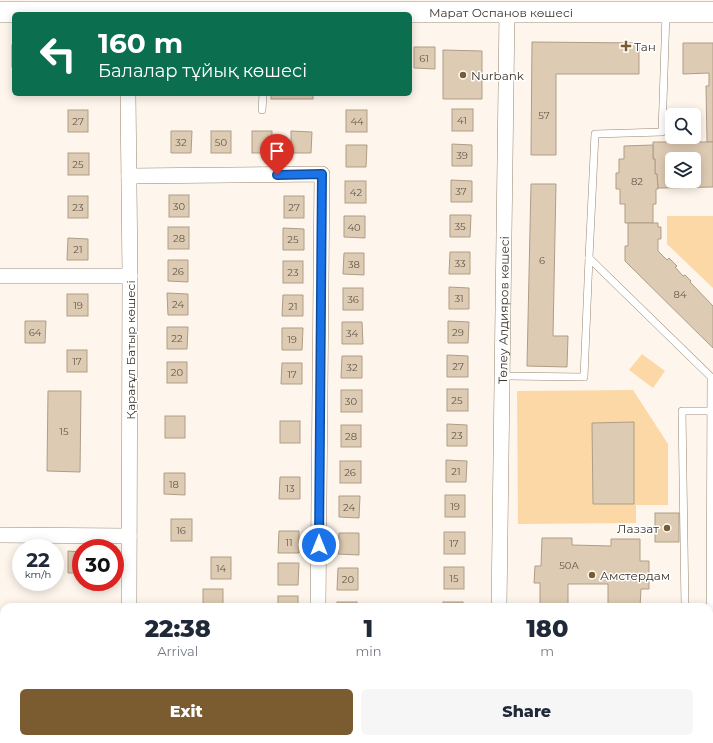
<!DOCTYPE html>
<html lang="en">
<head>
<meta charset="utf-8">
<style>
  :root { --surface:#fff; --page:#f6f6f7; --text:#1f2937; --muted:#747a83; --accent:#7a5c30 }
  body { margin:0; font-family:Montserrat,sans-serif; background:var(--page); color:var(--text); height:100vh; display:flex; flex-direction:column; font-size:15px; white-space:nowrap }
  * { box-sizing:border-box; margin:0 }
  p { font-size:13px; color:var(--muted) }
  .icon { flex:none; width:22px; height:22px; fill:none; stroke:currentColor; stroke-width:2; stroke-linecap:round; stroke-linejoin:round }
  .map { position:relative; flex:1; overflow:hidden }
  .panel { position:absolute; left:0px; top:603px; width:713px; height:140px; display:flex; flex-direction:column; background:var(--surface); border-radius:12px 12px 0 0; box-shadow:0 2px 10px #0003 }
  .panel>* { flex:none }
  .top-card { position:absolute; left:12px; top:12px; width:400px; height:84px; border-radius:6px; box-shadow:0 2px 10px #0003; background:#0b6e4f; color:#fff; overflow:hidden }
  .fabs { position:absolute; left:665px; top:108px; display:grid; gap:8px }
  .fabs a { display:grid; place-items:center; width:36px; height:36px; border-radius:6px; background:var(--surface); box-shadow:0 2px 10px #0003; font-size:20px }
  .speed { position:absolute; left:12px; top:539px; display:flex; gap:8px; font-size:20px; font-weight:700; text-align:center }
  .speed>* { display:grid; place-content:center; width:52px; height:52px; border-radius:50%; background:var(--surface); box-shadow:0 2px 10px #0003; line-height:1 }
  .speed small { font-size:10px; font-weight:400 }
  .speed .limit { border:6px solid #d22; background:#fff; color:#111 }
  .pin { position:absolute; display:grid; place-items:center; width:34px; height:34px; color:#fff; margin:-41px -17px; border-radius:50% 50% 50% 0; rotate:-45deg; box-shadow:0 0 4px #0007 }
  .pin .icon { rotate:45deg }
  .me { position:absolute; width:44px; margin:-22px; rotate:0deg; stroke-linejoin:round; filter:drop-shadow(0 0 3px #0008) }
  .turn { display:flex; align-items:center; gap:14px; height:84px; padding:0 20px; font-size:18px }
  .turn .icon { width:52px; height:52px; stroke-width:2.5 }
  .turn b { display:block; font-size:28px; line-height:34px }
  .eta { display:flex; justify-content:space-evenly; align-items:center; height:68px; text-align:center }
  .eta b { font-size:24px; font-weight:800; line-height:28px }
  .action { display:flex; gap:8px; margin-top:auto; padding:8px 20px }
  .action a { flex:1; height:46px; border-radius:6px; background:var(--accent); color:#fff; font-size:16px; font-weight:800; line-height:46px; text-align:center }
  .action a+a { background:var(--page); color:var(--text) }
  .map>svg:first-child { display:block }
  .green { fill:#fcd8a7 }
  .building { fill:#decbb3; stroke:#ae9d85; fill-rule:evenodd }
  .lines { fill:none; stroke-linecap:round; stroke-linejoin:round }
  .lane-casing { stroke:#988771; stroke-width:8 }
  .street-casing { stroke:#988771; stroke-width:16 }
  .secondary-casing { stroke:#988771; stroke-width:22 }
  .lane { stroke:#fff; stroke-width:7 }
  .street { stroke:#fff; stroke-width:15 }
  .secondary { stroke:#fff; stroke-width:21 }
  .route-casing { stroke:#114b97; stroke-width:10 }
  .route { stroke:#1a73e8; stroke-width:7 }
  .poi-dot { fill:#7a5c30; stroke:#fff; stroke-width:1.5 }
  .labels { text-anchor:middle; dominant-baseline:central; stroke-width:3; stroke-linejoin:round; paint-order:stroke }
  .number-label { font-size:10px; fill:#63594c }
  .street-label { font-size:12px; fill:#3a3329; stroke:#fff }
  .poi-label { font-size:12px; fill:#3a3329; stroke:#fff; text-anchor:start }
</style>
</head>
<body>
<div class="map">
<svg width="713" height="743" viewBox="0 0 713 743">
  <rect width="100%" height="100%" fill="#fef6ec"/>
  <g class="green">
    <polygon points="667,216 713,216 713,288 667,244"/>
    <polygon points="642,354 665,371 653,388 629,370"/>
    <polygon points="633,390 668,444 668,505 636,505 636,523 518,524 517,391"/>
  </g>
  <g class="building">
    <polygon points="532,42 639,43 639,74 556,74 556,155 531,155"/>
    <polygon points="683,43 713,43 713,142 707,142 706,86 709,86 709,73 683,74"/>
    <rect x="12" y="45" width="2" height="22"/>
    <polygon points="414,47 435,47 435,69 414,68"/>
    <polygon points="443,50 482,51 482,99 443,99"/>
    <rect x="157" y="94" width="43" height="1"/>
    <rect x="271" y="94" width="42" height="5"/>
    <rect x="452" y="109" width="21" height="22"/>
    <rect x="68" y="110" width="20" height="22"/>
    <rect x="346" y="110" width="21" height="22"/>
    <polygon points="171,131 192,131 191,153 171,153"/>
    <rect x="211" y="131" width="20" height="22"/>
    <rect x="252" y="131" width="20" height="22"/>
    <polygon points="291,131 312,132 311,153 291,153"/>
    <path d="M653,142H713V187L658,188L657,174H655V159H653ZM672,159H694V181H672Z"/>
    <polygon points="452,144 472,145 472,166 452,166"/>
    <polygon points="346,145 367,145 366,167 346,167"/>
    <polygon points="653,145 653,159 655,159 655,174 657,174 658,189 656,189 656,204 653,204 653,223 625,223 625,204 620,204 620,189 616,189 616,173 619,173 619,159 624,159 624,146"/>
    <rect x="68" y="153" width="21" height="22"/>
    <polygon points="451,180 472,181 472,202 451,202"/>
    <rect x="345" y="181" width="21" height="22"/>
    <polygon points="531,184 556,184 553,336 568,336 567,367 527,366"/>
    <rect x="169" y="195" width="20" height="22"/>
    <rect x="68" y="196" width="20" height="22"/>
    <rect x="284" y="196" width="20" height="22"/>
    <polygon points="450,215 471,215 470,237 450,237"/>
    <polygon points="344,216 365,216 365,238 344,237"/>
    <polygon points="628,223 658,223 658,227 661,227 661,239 658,239 658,251 667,260 669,258 677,266 675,267 683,276 685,275 691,281 690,282 713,306 713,348 625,261 625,246 628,246"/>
    <rect x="168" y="227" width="21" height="22"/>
    <polygon points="283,228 304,229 304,250 283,250"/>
    <polygon points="68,238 88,239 88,260 67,260"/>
    <polygon points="450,252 470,252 470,274 449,274"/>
    <polygon points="344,253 364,253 364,275 343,274"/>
    <polygon points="168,260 188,260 188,282 168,281"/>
    <rect x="283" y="261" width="20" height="22"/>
    <polygon points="449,287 469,288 469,309 449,309"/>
    <rect x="343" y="288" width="20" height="22"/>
    <polygon points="167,293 188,294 188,315 168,315"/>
    <rect x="67" y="294" width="21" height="22"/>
    <polygon points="283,295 303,295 303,316 282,316"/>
    <polygon points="25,321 46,321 45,343 25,343"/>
    <polygon points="448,321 469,322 468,343 448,343"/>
    <polygon points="342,322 362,322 363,344 342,344"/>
    <polygon points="167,327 188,327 187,349 167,349"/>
    <polygon points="282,328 303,328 302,350 282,350"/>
    <rect x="67" y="350" width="20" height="22"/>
    <polygon points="447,355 468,356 468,377 447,377"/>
    <polygon points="342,356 362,356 362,378 341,378"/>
    <rect x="167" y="362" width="20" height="21"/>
    <polygon points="282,363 302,363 302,384 281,384"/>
    <rect x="447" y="389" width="21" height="22"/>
    <rect x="341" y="390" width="21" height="22"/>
    <polygon points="48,391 81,391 80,472 47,471"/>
    <rect x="165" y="416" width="20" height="22"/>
    <rect x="280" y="421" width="20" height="22"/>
    <polygon points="634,422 634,504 593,504 592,423"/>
    <polygon points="447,424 467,425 467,446 447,446"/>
    <rect x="341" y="425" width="20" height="22"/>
    <polygon points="446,460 467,461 466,482 446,482"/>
    <rect x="340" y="461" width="21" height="22"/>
    <polygon points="164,473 185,473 185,495 164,494"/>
    <polygon points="280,477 300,477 300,499 279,499"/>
    <rect x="445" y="495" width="20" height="22"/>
    <polygon points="339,496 360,496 359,518 339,517"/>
    <rect x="655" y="513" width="24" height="29"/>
    <rect x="171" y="519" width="21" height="22"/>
    <polygon points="279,531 299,531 299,553 278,553"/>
    <rect x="444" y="532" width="21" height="22"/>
    <polygon points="339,533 359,533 359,555 338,554"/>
    <polygon points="542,538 572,538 572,545 611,546 611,539 640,539 640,561 649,561 649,589 641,589 640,607 608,607 608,584 568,584 568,607 540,607 540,583 534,583 535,566 541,566"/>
    <polygon points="68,551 81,552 81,573 68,573"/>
    <rect x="211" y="557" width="20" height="22"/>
    <polygon points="278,563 299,563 298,585 278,585"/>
    <rect x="444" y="567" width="20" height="22"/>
    <polygon points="338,568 358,568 358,590 337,590"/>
    <rect x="203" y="589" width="20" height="18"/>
    <rect x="278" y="596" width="20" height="11"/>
    <rect x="337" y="602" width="20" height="5"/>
    <rect x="443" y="602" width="20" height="5"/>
    <rect x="7" y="739" width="21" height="4"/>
    <polygon points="363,739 367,739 371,743 360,743"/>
    <rect x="540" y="739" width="23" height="4"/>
  </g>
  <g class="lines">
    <g class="lane-casing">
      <g id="lane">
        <polyline points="666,13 662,132 595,134 589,258 711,377 710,643 709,663"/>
        <polyline points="262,110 263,94"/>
        <polyline points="502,376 584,377 589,258"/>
        <polyline points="685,607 682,411 711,411"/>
        <polyline points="593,743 601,743"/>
        <polyline points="704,743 705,739"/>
      </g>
    </g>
    <g class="street-casing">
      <g id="street">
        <polyline points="128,94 130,276 129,607"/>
        <polyline points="129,176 322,174 318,607"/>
        <polyline points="0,276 130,276"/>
        <polyline points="0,535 129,536"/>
        <path id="s1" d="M499,607L507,12"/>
        <polyline points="130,743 141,743"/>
        <polyline points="317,743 317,739"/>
        <polyline points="497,743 497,739"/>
      </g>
    </g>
    <g class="secondary-casing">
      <g id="secondary">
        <path id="s2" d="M0,12H713"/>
      </g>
    </g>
    <use href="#lane" class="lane"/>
    <use href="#street" class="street"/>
    <use href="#secondary" class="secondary"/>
  </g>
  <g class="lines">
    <g class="route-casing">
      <polyline id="route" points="277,175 322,174 319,545"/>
    </g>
    <use href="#route" class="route"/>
  </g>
  <g class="poi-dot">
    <path d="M624 40h4v4h4v4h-4v4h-4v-4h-4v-4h4z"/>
    <circle cx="463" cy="75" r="4"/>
    <circle cx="667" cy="528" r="4"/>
    <circle cx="592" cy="575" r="4"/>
  </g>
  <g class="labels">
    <g class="number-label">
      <text x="424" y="58">61</text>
      <text x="544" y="115">57</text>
      <text x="462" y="120">41</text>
      <text x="78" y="121">27</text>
      <text x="357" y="121">44</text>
      <text x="181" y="142">32</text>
      <text x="221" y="142">50</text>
      <text x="462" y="155">39</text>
      <text x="78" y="164">25</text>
      <text x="637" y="181">82</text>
      <text x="461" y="191">37</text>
      <text x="356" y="192">42</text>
      <text x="179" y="206">30</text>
      <text x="78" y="207">23</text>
      <text x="294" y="207">27</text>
      <text x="460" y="226">35</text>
      <text x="354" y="227">40</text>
      <text x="179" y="238">28</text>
      <text x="293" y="239">25</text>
      <text x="78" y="249">21</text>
      <text x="542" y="260">6</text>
      <text x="460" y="263">33</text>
      <text x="354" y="264">38</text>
      <text x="178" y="271">26</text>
      <text x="293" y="272">23</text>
      <text x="680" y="294">84</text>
      <text x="459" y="298">31</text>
      <text x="353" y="299">36</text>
      <text x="178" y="304">24</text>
      <text x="78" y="305">19</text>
      <text x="293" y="306">21</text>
      <text x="35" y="332">64</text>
      <text x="458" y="332">29</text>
      <text x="352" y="333">34</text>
      <text x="177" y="338">22</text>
      <text x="292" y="339">19</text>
      <text x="77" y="361">17</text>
      <text x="458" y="366">27</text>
      <text x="352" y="367">32</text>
      <text x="177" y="372">20</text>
      <text x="292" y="374">17</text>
      <text x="457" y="400">25</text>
      <text x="351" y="401">30</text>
      <text x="64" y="431">15</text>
      <text x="457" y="435">23</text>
      <text x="351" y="436">28</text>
      <text x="456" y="471">21</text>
      <text x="350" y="472">26</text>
      <text x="174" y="484">18</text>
      <text x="290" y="488">13</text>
      <text x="455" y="506">19</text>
      <text x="349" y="507">24</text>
      <text x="181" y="530">16</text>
      <text x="289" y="542">11</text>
      <text x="454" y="543">17</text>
      <text x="569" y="565">50А</text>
      <text x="221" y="568">14</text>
      <text x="454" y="578">15</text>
      <text x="348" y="579">20</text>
    </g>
    <g class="street-label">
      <text stroke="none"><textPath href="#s2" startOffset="501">Марат Оспанов көшесі</textPath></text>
      <text stroke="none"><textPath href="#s1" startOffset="297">Төлеу Алдияров көшесі</textPath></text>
      <text transform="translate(130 350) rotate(-90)">Қарағұл Батыр көшесі</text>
    </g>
    <g class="poi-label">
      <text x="634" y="46">Тан</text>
      <text x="471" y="75">Nurbank</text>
      <text x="659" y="528" text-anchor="end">Лаззат</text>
      <text x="600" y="575">Амстердам</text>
    </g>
  </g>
</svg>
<div class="fabs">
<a><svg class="icon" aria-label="search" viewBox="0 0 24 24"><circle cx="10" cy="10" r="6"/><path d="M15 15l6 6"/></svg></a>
<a><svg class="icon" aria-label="layers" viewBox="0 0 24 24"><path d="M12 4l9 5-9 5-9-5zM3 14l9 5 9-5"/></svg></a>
</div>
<div class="speed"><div>22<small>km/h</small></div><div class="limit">30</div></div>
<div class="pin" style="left:277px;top:175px;background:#d93025"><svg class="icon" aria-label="arrive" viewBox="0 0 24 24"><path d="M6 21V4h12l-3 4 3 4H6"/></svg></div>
<svg class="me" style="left:319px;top:545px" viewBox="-20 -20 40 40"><circle r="17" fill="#1a73e8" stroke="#fff" stroke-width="3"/><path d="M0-11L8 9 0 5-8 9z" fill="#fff"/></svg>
<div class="top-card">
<div class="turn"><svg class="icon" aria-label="left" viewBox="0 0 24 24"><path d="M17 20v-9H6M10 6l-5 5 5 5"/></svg><div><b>160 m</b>Балалар тұйық көшесі</div></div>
</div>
<section class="panel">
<div class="eta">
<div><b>22:38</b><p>Arrival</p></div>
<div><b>1</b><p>min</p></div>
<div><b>180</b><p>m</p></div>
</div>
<div class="action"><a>Exit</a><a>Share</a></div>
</section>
</div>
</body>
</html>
